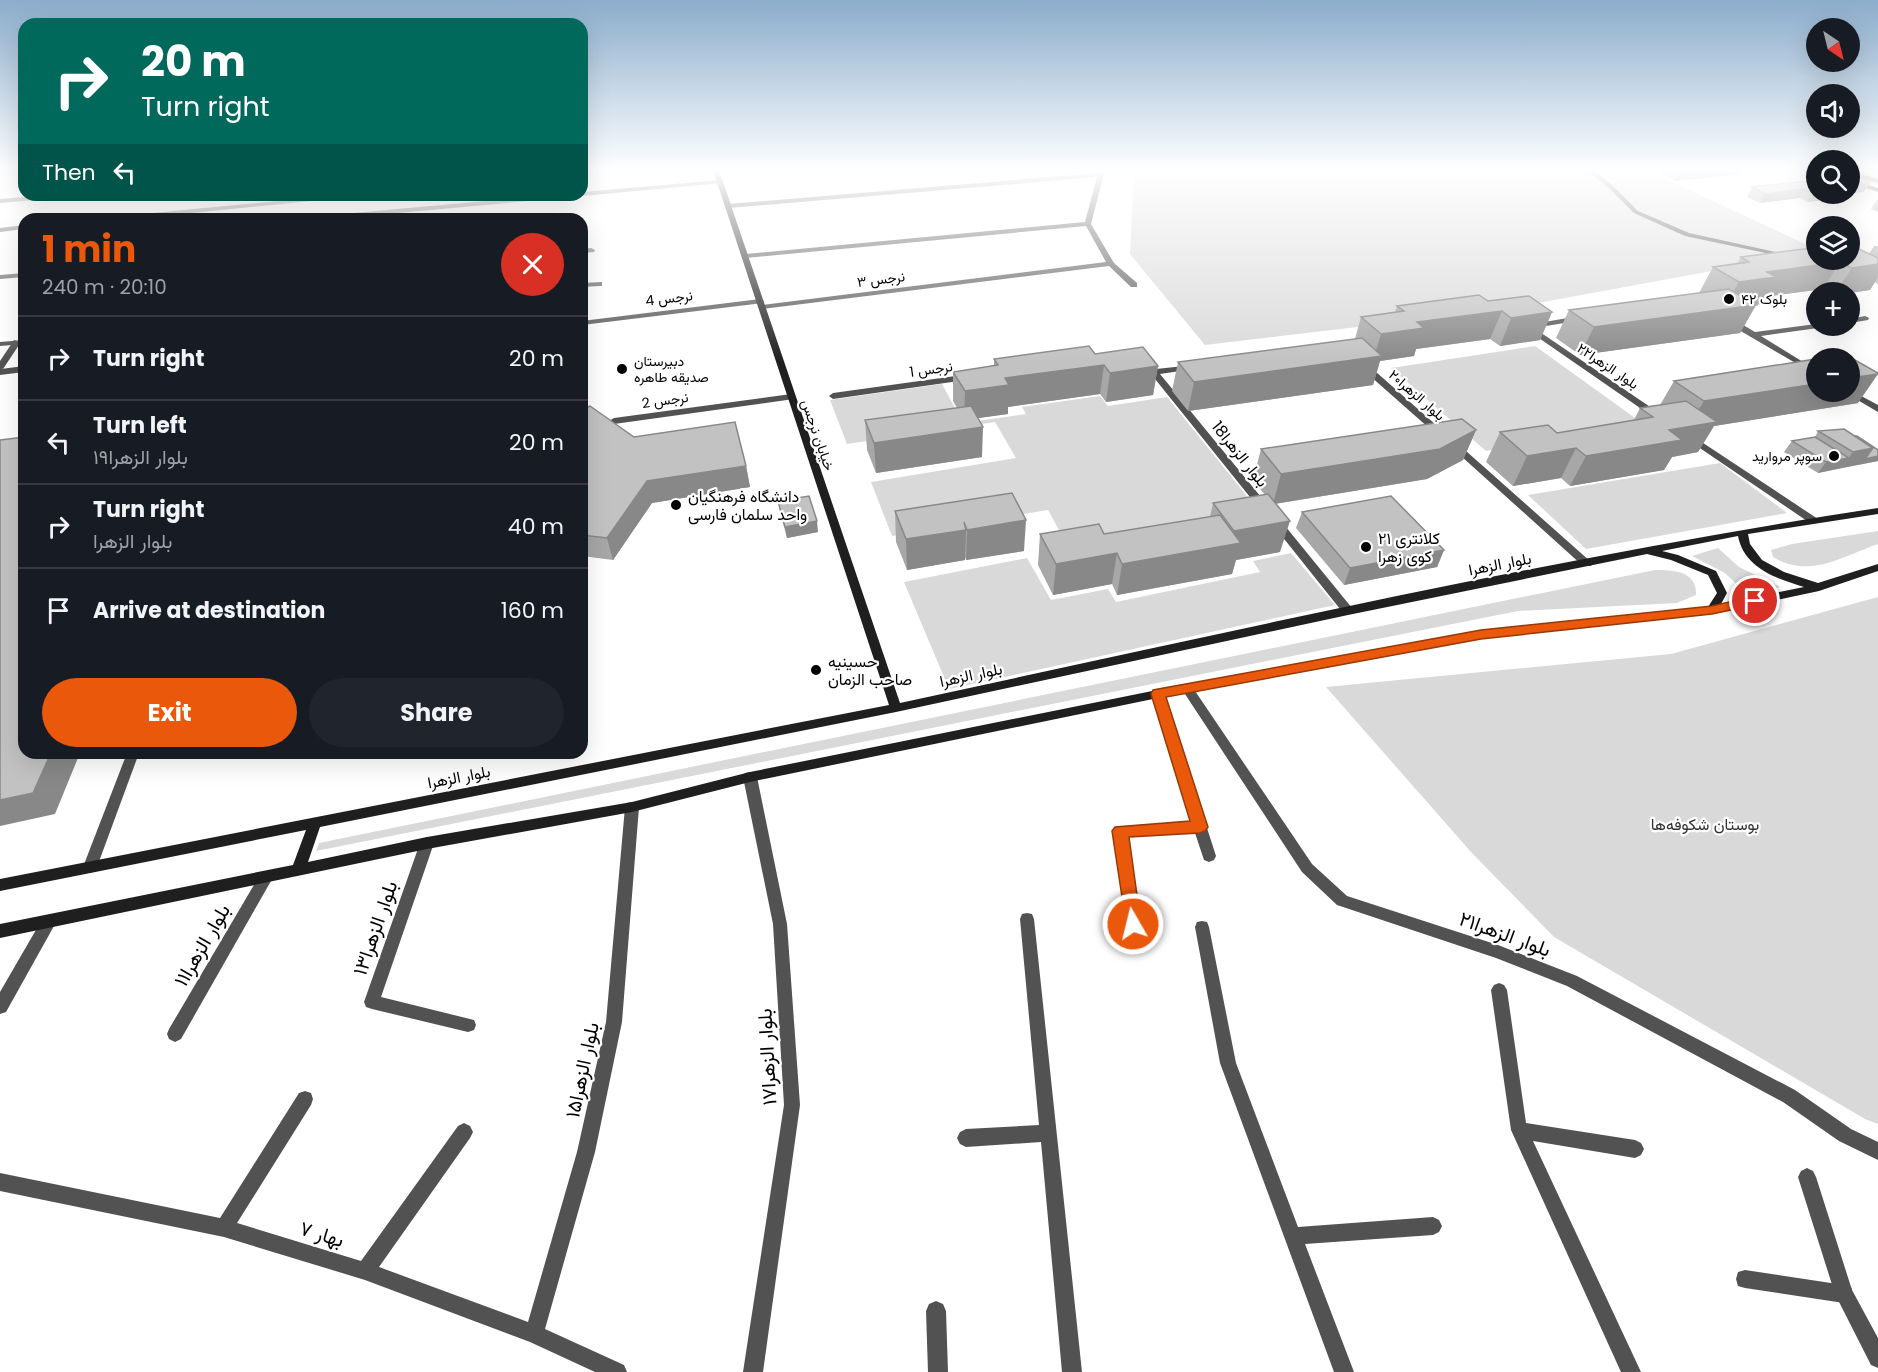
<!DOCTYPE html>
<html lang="en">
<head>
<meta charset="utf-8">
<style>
  :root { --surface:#171b24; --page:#20242c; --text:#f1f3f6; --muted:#9ea1a6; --line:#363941; --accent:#ea580c }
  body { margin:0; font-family:Poppins,Vazirmatn,sans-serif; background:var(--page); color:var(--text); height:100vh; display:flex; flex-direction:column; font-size:22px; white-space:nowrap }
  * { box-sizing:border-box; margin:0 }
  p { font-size:20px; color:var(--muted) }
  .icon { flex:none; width:33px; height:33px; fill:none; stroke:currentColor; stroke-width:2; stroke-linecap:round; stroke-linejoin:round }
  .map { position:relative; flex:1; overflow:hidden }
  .details { position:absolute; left:18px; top:213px; width:570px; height:546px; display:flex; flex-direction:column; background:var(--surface); border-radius:18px; box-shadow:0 6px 24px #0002 }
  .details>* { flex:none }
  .guide { position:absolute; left:18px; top:18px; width:570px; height:183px; border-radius:18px; box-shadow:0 6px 24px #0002; background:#00695c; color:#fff; overflow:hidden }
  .needle { width:39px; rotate:145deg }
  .tools { position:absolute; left:1806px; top:18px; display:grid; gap:12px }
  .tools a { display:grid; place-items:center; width:54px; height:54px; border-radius:50%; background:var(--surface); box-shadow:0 6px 24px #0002; font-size:30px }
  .pin { position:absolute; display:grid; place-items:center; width:51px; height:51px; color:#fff; margin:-26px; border:3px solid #fff; border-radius:50%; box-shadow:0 2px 6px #0007 }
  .me { position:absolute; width:66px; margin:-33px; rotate:352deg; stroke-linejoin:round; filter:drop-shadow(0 0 4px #0008) }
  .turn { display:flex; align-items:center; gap:21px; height:126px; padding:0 24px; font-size:27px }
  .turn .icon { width:78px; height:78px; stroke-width:2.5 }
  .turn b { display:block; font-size:42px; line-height:51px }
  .then { display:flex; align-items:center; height:57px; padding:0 24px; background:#0003; gap:12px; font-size:22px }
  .round { display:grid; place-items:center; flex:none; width:63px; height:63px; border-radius:32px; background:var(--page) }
  .overview { display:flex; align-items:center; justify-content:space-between; height:102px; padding:0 24px }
  h1 { font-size:36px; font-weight:700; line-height:45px; color:var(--accent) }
  .primary-button { display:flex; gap:12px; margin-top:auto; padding:12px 24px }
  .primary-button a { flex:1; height:69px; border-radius:36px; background:var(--accent); color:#fff; font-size:24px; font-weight:700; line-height:69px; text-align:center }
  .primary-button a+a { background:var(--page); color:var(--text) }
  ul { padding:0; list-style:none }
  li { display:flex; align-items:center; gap:18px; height:84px; padding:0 24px; border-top:2px solid var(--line) }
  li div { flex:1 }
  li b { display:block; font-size:22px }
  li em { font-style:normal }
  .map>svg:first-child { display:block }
  .green { fill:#d9d9d9 }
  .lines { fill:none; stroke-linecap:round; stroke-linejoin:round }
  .primary-casing { stroke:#dbdbdb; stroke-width:3 }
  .lane { fill:#525252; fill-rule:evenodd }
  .street { fill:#525252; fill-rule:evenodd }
  .secondary { fill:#1f1f1f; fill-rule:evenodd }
  .primary { fill:#000; fill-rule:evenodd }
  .wall { fill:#a7a7a7 }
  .shaded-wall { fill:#888 }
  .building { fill:#c2c2c2; stroke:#888; stroke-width:1.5 }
  .route { fill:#ea580c; stroke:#983908; stroke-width:1.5 }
  .poi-dot { fill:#000; stroke:#fff; stroke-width:2 }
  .labels { text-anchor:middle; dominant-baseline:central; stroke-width:4.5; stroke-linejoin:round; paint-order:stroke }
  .far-street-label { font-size:14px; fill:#000; stroke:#fff }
  .far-poi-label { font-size:14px; fill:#000; stroke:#fff; text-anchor:start }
  .street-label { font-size:16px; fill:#000; stroke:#fff }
  .poi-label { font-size:16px; fill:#000; stroke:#fff; text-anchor:start }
  .park-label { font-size:16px; fill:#303030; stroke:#fff }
  .near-street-label { font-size:20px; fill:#000; stroke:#fff }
</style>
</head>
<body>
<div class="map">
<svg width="1878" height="1372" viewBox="0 0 1878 1372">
  <rect width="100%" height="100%" fill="#fff"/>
  <g class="green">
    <polygon points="1134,170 1646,170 1816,249 1816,252 1494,311 1205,345 1130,254"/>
    <polygon points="1535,346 1642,423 1486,451 1391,368"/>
    <polygon points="942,384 963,423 1026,414 1022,407 1100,396 1108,406 1167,397 1263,516 1071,552 1048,510 892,536 871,482 1016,458 995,422 847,444 830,400"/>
    <polygon points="1720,463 1787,513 1586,549 1528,495"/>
    <path d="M1878,531V544C1841,557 1809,579 1773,557L1771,550L1792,544Z"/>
    <polygon points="1718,548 1739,567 1780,587 1748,595 1725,573 1692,556"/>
    <polygon points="1291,553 1335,605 949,689 904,582 1027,558 1051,600 1108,589 1116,602 1260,572 1253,561"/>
    <path d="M1655,570C1674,570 1697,571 1696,595L1677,603L1518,611L316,851L319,843Z"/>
    <polygon points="1878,597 1878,1124 1865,1119 1554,937 1471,852 1326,687 1671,654"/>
  </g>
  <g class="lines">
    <g class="primary-casing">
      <polygon id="primary" points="1850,171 1878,179 1878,183 1850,175"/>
    </g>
    <g class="lane">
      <polygon points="14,340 21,342 3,369 1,369 24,366 24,372 0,375 0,361"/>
      <polygon points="1745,1270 1844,1285 1851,1287 1853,1294 1851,1301 1844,1303 1745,1288 1738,1286 1736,1279 1738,1272"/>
    </g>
    <g class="street">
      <polygon points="1099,170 1105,170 1091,224 1114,263 1137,283 1137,287 1131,287 1109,266 762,309 758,307 762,305 1106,262 1086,226 745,258 741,256 745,254 1085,222 1097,177 728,208 725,206 728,204 1098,173"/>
      <polygon points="1586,170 1593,170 1613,186 1638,211 1689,233 1794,256 1790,258 1685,236 1634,213 1609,188"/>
      <polygon points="720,180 722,181 722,183 582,196 579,195 582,195 582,192"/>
      <polygon points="47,195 73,195 70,197 0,203 0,199"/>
      <polygon points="339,195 341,196 341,198 132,219 108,219 111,217"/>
      <polygon points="551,195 575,195 572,197 332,219 329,217 332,215"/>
      <polygon points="24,225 24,229 0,232 0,228"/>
      <polygon points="591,248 595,250 594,252 582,253 582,249"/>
      <polygon points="24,273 24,277 0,279 0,275"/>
      <polygon points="602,282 602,286 599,286 582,287 582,283"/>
      <polygon points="760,299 764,301 763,303 582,325 582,321"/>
      <polygon points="1579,316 1583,318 1582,320 1534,328 1662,415 1662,419 1656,419 1523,327 1527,325"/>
      <polygon points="1865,316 1869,318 1868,320 1850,323 1850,319"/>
      <polygon points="1727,319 1733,319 1755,332 1816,324 1816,326 1822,326 1818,328 1761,336 1816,370 1816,375 1727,323"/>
      <polygon points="24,340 24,344 0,346 0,342"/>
      <polygon points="1146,359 1156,369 1194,365 1194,369 1160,374 1270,508 1270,512 1262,512 1143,364 1142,362"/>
      <polygon points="1361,364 1367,364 1444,432 1444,436 1438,436 1361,368"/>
      <polygon points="970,374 973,375 973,379 833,399 829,396 833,393"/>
      <polygon points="1850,390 1878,405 1878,412 1844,392 1850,392"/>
      <polygon points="791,394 794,395 794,399 614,424 609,421 614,418"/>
      <polygon points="1691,435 1818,519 1818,523 1810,523 1688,440 1688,436"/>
      <polygon points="1454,442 1457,443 1591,562 1592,564 1591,566 1583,566 1451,447 1451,443"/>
      <polygon points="1277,520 1281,521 1352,608 1354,611 1352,614 1344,614 1273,525 1273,521"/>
      <polygon points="1187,684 1191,685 1312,864 1347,896 1498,945 1577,976 1795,1090 1851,1129 1878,1142 1878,1160 1839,1141 1783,1102 1567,986 1496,958 1337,905 1302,872 1183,691 1181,688"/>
      <polygon points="1158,690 1164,694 1216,856 1214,860 1209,862 1204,860 1195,833 1128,836 1140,924 1138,929 1133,930 1128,929 1126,924 1113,831 1115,827 1191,822 1152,694"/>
      <polygon points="127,753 139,753 97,867 95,871 90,873 85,871 83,867"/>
      <polygon points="750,772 755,773 757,777 787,924 800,1105 763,1372 743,1372 784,1105 773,924 743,777 745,773"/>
      <polygon points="632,802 637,803 639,807 622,1022 595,1152 545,1329 624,1365 627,1372 595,1372 530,1342 365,1280 224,1237 0,1191 0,1173 220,1218 299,1093 305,1091 311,1093 313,1099 311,1105 237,1223 361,1261 458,1126 464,1123 470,1126 473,1132 470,1138 379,1267 528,1322 577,1152 606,1022 625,807 627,803"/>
      <polygon points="427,837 432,839 434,843 381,997 474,1020 476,1025 474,1030 468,1032 372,1009 366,1007 364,1002 420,843 422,839"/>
      <polygon points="266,871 271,873 273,877 271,881 181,1039 175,1042 169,1039 167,1034 169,1029 261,873"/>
      <polygon points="1027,913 1032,914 1034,919 1082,1372 1062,1372 1041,1142 966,1147 960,1144 957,1138 960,1132 966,1129 1039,1125 1020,919 1022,914"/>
      <polygon points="49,915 54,916 56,921 54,926 6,1012 0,1014 0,992 44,916"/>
      <polygon points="1202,921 1207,922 1209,927 1236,1063 1298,1227 1433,1217 1439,1220 1442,1226 1439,1232 1433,1235 1305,1244 1354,1372 1334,1372 1220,1063 1195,927 1197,922"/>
      <polygon points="1499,983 1504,985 1507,990 1526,1123 1635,1140 1641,1143 1644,1149 1641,1155 1635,1158 1533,1141 1641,1372 1621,1372 1511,1130 1491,990 1494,985"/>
      <polygon points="1807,1168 1813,1171 1816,1177 1852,1290 1878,1338 1878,1368 1871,1365 1835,1294 1798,1177 1801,1171"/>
      <polygon points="936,1301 943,1304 946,1311 948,1372 928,1372 926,1311 929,1304"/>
    </g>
    <g class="secondary">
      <path d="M713,170H719L900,703C1225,633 1550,558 1878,508V514L1748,534L1750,544L1762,560L1784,572L1818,583L1878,564V571L1819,591L1712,614L1481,638L1187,692L750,782L632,812L427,849L0,938V924L293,865L306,830L0,891V879L889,705ZM1738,536C1744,568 1777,579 1804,587L1721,604L1727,593L1716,571L1678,555L1662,551ZM1647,554L1671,560L1708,575L1717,593L1708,607L1481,630L1187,684L750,772L632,802L427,837L308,862L320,827L896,712L1348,615Z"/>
      <polygon points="1809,170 1816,170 1816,173 1810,171"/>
      <polygon points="1850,179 1878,188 1878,192 1850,183"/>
    </g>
    <use href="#primary" class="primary"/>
  </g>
  <g class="wall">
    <polygon points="1653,170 1743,170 1741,174 1675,181"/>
    <polygon points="1816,180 1816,194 1849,194 1835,195 1833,199 1807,202 1799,198 1760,203 1747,197 1752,187"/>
    <polygon points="1877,200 1878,200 1878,212 1871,209"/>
    <polygon points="1874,246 1878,246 1878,284 1875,282 1870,290 1850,293 1830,292 1823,289 1764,297 1760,304 1756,305 1740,333 1580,355 1556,338 1569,310 1699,293 1713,267 1737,264 1741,257 1816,260 1869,254"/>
    <polygon points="1488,301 1552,312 1540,340 1500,346 1490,339 1416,349 1414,356 1380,361 1373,385 1188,411 1172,391 1178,362 1355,339 1361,317 1395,312 1397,306"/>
    <polygon points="1095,354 1158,366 1153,395 1106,402 1100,394 1008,407 1008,414 978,418 982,457 876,473 867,450 865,420 957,408 953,401 953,372 994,366 994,359"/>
    <polygon points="1674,381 1858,403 1714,426 1698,452 1672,457 1664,470 1570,486 1561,478 1513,486 1486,462 1500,432 1557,433 1634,420 1640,408 1660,405"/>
    <polygon points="582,410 634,437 746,466 750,487 652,503 613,560 582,556"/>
    <polygon points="1476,430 1463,460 1427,479 1275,504 1280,552 1236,560 1232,574 1117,595 1112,584 1053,595 1038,565 1040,534 1104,534 1210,517 1213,503 1265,495 1253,480 1261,449"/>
    <polygon points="1818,431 1878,450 1878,461 1818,473 1784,452 1792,441 1815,437"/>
    <polygon points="1012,493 1024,551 966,560 965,557 965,560 907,570 896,542 895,511"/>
    <polygon points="778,501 818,532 787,538 780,512"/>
    <polygon points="1302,512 1444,550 1437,567 1344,585 1296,528"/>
  </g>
  <g class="shaded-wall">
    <polygon points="1700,170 1743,170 1741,174 1675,181 1680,172"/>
    <polygon points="1870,183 1864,192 1850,193 1850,185"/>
    <polygon points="1804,189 1799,198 1760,203 1765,194"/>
    <polygon points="1816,192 1816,194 1849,194 1835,195 1833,199 1807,202 1812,193"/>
    <polygon points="1840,262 1823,289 1764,297 1760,304 1756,305 1740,333 1580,355 1594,327 1723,309 1739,282 1767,272"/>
    <polygon points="1878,264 1878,277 1870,290 1850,293 1836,292 1852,268"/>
    <polygon points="1502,311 1490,339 1416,349 1414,356 1380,361 1373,385 1188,411 1194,382 1374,357 1381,334 1417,322"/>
    <polygon points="1552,312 1540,340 1500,346 1511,318"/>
    <polygon points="1104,365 1100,394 1008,407 1008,414 964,420 965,391 1005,378"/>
    <polygon points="1158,366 1153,395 1106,402 1110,373"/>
    <polygon points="1878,374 1858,403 1714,426 1698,452 1672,457 1664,470 1570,486 1586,456 1669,430 1688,427 1704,401 1816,384 1816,392 1850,392 1850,378"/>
    <polygon points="983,427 982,457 876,473 874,443"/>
    <polygon points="1476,430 1463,460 1427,479 1273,504 1281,474"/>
    <polygon points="1576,448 1561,478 1513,486 1527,456"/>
    <polygon points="1873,448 1878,456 1878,461 1841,468 1853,452"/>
    <polygon points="1849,458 1841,468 1818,473 1826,462"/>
    <polygon points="746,466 750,487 652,503 613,560 607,538 647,481"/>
    <polygon points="1026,520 1024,551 966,560 967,530"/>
    <polygon points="817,521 818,532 787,538 785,527"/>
    <polygon points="1290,521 1280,552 1236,560 1232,574 1117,595 1122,564 1230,545 1234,531"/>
    <polygon points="966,530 965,560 907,570 906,539"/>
    <polygon points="1444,550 1437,567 1344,585 1350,568"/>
    <polygon points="1117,553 1112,584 1053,595 1056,564"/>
    <polygon points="51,753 80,753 55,814 0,826 0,800"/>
  </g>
  <g class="building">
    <polygon points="1675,170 1700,170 1680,172"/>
    <polygon points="1850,176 1853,176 1870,183 1850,185"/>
    <polygon points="1816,180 1816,192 1812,193 1804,189 1765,194 1752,187"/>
    <polygon points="1812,248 1816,250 1816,260 1850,260 1850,250 1859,249 1878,258 1878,264 1852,268 1840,262 1767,272 1776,277 1739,282 1713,267 1749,262 1741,257"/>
    <polygon points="1729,289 1756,305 1594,327 1569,310"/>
    <polygon points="1479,295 1488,301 1529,296 1552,312 1511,318 1502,311 1417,322 1424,328 1381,334 1361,317 1404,311 1397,306"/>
    <polygon points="1362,338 1382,356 1194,382 1178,362"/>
    <polygon points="1089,346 1095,354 1143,347 1158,366 1110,373 1104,365 1005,378 1009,385 965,391 953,372 998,365 994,359"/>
    <polygon points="1846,355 1878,373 1878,374 1850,378 1850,358 1822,358"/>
    <polygon points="1816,359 1816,384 1704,401 1674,381"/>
    <polygon points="1686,401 1717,422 1669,430 1682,440 1586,456 1576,448 1527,456 1500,432 1548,425 1557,433 1653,417 1640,408"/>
    <polygon points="590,406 634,437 735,422 746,466 647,481 607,538 582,535 582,410"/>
    <polygon points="971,406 983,427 874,443 865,420"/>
    <polygon points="1462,419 1476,430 1440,449 1281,474 1261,449"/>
    <polygon points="1844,429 1873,448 1853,452 1818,431"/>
    <polygon points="1855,436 1857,436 1878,450 1878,456 1865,459 1873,448"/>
    <polygon points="24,437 24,753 51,753 33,793 0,800 0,440"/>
    <polygon points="1815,437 1849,458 1826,462 1792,441"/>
    <polygon points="1012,493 1026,520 967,530 964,522 966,530 906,539 895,511"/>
    <polygon points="1268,494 1290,521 1234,531 1213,503"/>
    <polygon points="809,496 817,521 785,527 778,501"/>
    <polygon points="1391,496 1444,550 1350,568 1302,512"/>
    <polygon points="1220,515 1241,543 1122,564 1117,553 1056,564 1040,534 1099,524 1104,534"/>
  </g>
  <linearGradient id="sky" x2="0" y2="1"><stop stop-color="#8baccb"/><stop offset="0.47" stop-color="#fff"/><stop offset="1" stop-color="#fff" stop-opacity="0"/></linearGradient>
  <rect width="1878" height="362" fill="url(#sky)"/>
  <polygon class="route" points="1755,596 1759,598 1761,601 1759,604 1712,614 1481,639 1166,697 1208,827 1205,831 1200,833 1129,837 1141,924 1139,930 1133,932 1127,930 1112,831 1115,827 1190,821 1151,694 1153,690 1481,630 1712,606"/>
  <g class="poi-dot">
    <circle cx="1729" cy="299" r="6"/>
    <circle cx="622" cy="369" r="6"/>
    <circle cx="1834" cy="456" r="6"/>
    <circle cx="676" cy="505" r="6"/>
    <circle cx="1366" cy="547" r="6"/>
    <circle cx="816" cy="670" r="6"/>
  </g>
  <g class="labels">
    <g class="far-street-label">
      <text transform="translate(881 279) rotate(-7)">نرجس ۳</text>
      <text transform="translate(669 298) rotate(-7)">4 نرجس</text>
      <text transform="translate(1608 366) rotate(34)">بلوار الزهرا۲۲</text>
      <text transform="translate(931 369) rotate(-8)">1 نرجس</text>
      <text transform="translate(1417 395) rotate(41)">بلوار الزهرا۲۰</text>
      <text transform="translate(665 400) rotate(-8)">2 نرجس</text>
      <text transform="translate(818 435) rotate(71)">خیابان نرجس</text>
    </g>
    <g class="far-poi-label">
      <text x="1741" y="299">بلوک ۴۲</text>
      <text x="634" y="361">دبیرستان<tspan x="634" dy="16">صدیقه طاهره</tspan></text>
      <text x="1822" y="456" text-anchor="end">سوپر مروارید</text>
    </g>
    <g class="street-label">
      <text transform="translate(1240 454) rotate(51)">18بلوار الزهرا</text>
      <text transform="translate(1500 564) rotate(-11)">بلوار الزهرا</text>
      <text transform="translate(971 675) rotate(-12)">بلوار الزهرا</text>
      <text transform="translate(459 777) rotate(-11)">بلوار الزهرا</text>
    </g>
    <g class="poi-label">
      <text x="688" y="496">دانشگاه فرهنگیان<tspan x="688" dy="18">واحد سلمان فارسی</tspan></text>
      <text x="1378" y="538">کلانتری ۲۱<tspan x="1378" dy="18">کوی زهرا</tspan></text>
      <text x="828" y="661">حسینیه<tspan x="828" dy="18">صاحب الزمان</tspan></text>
    </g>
    <g class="park-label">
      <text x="1705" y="824">بوستان شکوفه‌ها</text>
    </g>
    <g class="near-street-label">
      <text transform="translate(375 928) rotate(-71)">بلوار الزهرا۱۳</text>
      <text transform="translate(1505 934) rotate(20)">بلوار الزهرا۲۱</text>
      <text transform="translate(202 945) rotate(-60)">بلوار الزهرا۱۱</text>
      <text transform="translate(767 1057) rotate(-93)">بلوار الزهرا۱۷</text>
      <text transform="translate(582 1070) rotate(-78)">بلوار الزهرا۱۵</text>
      <text transform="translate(322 1234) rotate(17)">بهار ۷</text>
    </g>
  </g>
</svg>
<div class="tools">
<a><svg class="needle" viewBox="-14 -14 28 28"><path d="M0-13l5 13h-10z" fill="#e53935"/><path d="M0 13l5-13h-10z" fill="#9ea1a6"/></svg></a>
<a><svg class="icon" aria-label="sound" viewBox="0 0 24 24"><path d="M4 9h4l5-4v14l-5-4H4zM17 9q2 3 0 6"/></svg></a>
<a><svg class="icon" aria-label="search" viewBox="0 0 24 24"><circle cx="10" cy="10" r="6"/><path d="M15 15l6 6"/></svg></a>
<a><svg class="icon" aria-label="layers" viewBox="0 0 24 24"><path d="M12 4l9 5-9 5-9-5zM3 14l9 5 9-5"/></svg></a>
<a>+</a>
<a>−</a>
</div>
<div class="pin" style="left:1755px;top:601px;background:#d93025"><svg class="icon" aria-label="arrive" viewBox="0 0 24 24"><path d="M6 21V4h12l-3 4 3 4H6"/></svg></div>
<svg class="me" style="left:1133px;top:924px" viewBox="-20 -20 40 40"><circle r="17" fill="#ea580c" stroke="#fff" stroke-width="3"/><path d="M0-11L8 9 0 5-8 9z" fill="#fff"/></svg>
<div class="guide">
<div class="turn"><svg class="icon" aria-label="right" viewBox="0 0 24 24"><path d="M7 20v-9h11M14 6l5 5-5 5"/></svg><div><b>20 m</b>Turn right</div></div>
<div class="then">Then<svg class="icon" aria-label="left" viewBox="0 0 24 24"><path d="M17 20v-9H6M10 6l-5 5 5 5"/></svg></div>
</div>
<section class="details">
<div class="overview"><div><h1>1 min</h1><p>240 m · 20:10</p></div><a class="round" style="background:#d93025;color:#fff"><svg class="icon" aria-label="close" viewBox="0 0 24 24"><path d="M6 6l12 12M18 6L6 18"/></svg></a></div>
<ul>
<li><svg class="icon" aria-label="right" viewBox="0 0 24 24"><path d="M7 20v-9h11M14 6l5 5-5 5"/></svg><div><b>Turn right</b></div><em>20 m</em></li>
<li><svg class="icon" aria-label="left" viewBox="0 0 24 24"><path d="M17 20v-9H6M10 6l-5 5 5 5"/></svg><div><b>Turn left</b><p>بلوار الزهرا۱۹</p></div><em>20 m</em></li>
<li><svg class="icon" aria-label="right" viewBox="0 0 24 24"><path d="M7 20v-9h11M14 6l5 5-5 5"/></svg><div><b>Turn right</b><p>بلوار الزهرا</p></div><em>40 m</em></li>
<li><svg class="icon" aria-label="arrive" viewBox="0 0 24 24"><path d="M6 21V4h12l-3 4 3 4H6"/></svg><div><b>Arrive at destination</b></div><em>160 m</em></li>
</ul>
<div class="primary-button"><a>Exit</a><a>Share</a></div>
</section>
</div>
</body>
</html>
